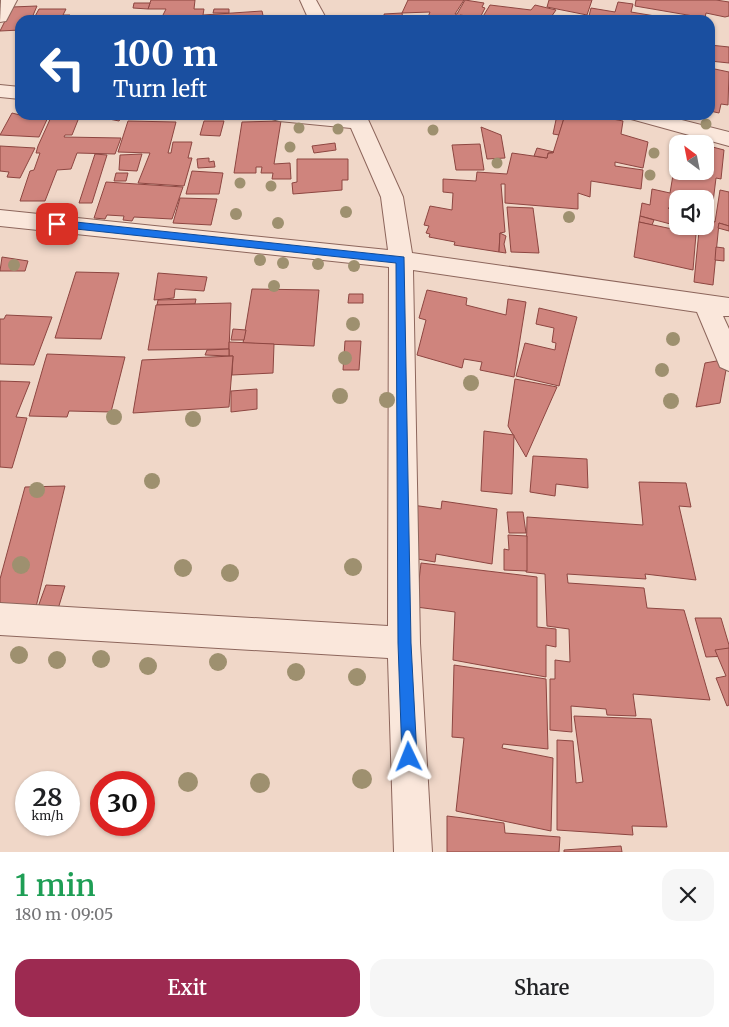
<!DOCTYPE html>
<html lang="en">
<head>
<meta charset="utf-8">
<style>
  :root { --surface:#fff; --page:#f6f6f6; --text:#202124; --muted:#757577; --accent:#9d2a51 }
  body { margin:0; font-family:Merriweather,serif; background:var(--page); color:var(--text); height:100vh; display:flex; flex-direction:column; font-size:19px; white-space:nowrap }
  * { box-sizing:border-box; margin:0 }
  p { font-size:16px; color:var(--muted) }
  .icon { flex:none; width:28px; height:28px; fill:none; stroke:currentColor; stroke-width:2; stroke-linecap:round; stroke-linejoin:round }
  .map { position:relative; height:852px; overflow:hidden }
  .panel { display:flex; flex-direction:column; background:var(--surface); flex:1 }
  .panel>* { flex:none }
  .hud { position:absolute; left:15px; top:15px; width:700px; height:105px; border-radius:15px; box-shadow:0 1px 4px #0004; background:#1a4fa0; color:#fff; overflow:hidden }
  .needle { width:32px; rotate:328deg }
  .buttons { position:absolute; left:669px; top:135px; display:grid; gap:10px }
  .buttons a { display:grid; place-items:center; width:45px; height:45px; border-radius:10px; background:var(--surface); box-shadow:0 1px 4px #0004; font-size:25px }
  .speed { position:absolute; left:15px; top:771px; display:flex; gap:10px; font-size:25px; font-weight:700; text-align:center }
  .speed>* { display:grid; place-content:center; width:65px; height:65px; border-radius:50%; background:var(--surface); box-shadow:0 1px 4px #0004; line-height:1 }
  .speed small { font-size:12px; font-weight:400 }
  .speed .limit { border:8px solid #d22; background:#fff; color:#111 }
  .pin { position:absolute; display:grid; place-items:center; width:42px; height:42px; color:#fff; margin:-21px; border-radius:10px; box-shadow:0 2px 8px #0006 }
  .me { position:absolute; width:55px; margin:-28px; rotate:358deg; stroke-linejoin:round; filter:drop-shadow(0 0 4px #0008) }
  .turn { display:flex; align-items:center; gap:18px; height:105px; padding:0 15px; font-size:22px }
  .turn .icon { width:65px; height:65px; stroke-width:2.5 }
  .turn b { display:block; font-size:35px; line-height:42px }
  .round { display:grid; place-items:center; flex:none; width:52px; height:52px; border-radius:15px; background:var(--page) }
  .headline { display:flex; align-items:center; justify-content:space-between; height:85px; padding:0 15px }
  h1 { font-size:30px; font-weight:600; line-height:38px; color:#1e9e55 }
  .primary-button { display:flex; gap:10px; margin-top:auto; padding:10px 15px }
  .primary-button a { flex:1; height:58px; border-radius:15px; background:var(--accent); color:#fff; font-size:20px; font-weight:600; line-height:58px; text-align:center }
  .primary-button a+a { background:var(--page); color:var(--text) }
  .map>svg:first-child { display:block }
  .building { fill:#cf847d; stroke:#8d4641 }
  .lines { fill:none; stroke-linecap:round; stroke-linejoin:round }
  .street-casing { stroke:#8d665c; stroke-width:2 }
  .street { fill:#fae7db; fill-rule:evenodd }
  .tree { fill:#9e906f }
  .route { fill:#1a73e8; stroke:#114b97 }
</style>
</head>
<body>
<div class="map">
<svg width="729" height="852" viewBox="0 0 729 852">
  <rect width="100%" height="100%" fill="#f0d7c8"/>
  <g class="building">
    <polygon points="151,0 195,0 194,9 204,9 203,15 262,11 264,20 191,20 191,17 162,17 166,9 148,9"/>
    <polygon points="408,0 464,0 455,14 457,14 465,0 484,3 482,7 485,8 480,18 460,15 458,20 447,20 428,17 430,12 402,13"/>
    <polygon points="549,0 592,0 587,15 547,7"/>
    <polygon points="636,0 716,0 729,2 729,16 725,17 706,13 705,18 635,6"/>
    <polygon points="618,2 633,4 631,12 655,16 655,20 614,17 614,20 588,20 591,8 615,12"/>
    <polygon points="134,3 150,3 148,9 133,8"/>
    <polygon points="490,5 531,10 535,5 556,10 549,20 482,18"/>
    <polygon points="37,6 31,20 20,20 20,30 0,31 12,7"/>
    <polygon points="39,9 66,9 63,15 70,15 68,20 33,20"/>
    <polygon points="214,9 229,9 229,13 213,13"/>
    <polygon points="402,13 403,20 385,20 384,14"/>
    <polygon points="710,45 729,47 729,63 710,61"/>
    <polygon points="710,68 729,72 728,105 721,104 719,113 710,111"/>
    <polygon points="12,113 20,115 49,115 39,137 0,135"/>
    <polygon points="52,115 80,115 72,135 65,135 64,137 121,138 115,154 77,153 71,169 57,170 45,201 20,201 30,171 34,170 40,153 36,153 38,146"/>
    <polygon points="112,115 123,115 119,121 109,119"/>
    <rect x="398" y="115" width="46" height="3"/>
    <polygon points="557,115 565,115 559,135 553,134"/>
    <polygon points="565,115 592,115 623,121 621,134 648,142 643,168 615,162 615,166 643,170 641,189 591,181 590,197 578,193 578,209 505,203 505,184 501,184 505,232 500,233 499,252 454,245 455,242 429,237 430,234 426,233 429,226 424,225 430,206 452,210 453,193 443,192 443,179 476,181 477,172 507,174 512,153 547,158 548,153 553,153"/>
    <polygon points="128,121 176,122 168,153 171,153 173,142 192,142 188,158 192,158 184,186 138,183 150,153 118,152"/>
    <polygon points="204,121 224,121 220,136 200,135"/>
    <polygon points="281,121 274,164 290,163 291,179 272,179 273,173 261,173 262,167 256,167 256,173 234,173 242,122"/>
    <polygon points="481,127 501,135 505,158 487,159"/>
    <polygon points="335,143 336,150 314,153 312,146"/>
    <polygon points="480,144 484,170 456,170 452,145"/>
    <polygon points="705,145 724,150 721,179 716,178 711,218 705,217 705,199 678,199 678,211 668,208 678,212 678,226 640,216 642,203 650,205 652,189 670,193 675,163 678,163 678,171 705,171"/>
    <polygon points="0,146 35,148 20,178 7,177 9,172 0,171"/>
    <polygon points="537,148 554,152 548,153 547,158 534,156"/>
    <polygon points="95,154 107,155 92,203 79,203"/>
    <polygon points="142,154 137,171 119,170 120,155"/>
    <polygon points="209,158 209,162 214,161 215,167 198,168 197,159"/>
    <polygon points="297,159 348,159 348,180 342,180 342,190 293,194 292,183 297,182"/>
    <polygon points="192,171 223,173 219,194 186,194"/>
    <polygon points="116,173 128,173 126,181 114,181"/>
    <polygon points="106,182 183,187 172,219 134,217 132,221 123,220 124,216 107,215 105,219 94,218"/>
    <polygon points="720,190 729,192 729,226 719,223 713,285 694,282 699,231 679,226 705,226 705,219 715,222"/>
    <polygon points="180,198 217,199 211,225 173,223"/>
    <polygon points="507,207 533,208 539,253 511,252"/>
    <polygon points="640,216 654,220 652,225 639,222"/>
    <polygon points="639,222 696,234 693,270 634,257"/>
    <polygon points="719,223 729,226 729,231 718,228"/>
    <polygon points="500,233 506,236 504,244 506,253 499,252"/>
    <polygon points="716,247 724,248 724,261 715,260"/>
    <polygon points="2,257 28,261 25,271 0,271"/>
    <polygon points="76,272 119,273 101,339 55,338"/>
    <polygon points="158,273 207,277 204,291 175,289 174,298 154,300"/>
    <polygon points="252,289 319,290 314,346 243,343"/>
    <polygon points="427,290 467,298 466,305 506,315 508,299 526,302 514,377 480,370 482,362 464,359 462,368 417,355 426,320 419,318"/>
    <polygon points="349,294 363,294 363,303 348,303"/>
    <polygon points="196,299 195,304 157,305 158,300"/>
    <polygon points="231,303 229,349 148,350 156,305"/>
    <polygon points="539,308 577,317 559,386 516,376 525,343 555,350 556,343 552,342 554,328 536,324"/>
    <polygon points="6,315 52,317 34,365 0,364 0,319 4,319"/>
    <polygon points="233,329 246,330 244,340 231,340"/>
    <polygon points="345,341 361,341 359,370 343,370"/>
    <polygon points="229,342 274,344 273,373 232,375 233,356 229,356"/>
    <polygon points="229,349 229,356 205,355 207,350"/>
    <polygon points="47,354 125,357 111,412 69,411 67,417 29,416"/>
    <polygon points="233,356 229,407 133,413 142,360"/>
    <polygon points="728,359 720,403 696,407 705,363"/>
    <polygon points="515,379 557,387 526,457 508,426"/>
    <polygon points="0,381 30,382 16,417 27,418 12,468 0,467"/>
    <polygon points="257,389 257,409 231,412 231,391"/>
    <polygon points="484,431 514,435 512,494 481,491"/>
    <polygon points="533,456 587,459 588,488 556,484 555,496 530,492"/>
    <polygon points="639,482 686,483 691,507 679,506 696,580 645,574 646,579 567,574 568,583 644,588 647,608 684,610 710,700 633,694 636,716 607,715 606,709 571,706 572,732 550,730 550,679 555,679 555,660 570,662 569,629 547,626 545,574 526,572 527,517 643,525"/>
    <polygon points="65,486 36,607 0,607 0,579 25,487"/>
    <polygon points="442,501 497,509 492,564 436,554 435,562 412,558 412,505 441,509"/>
    <polygon points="507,512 523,512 526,533 509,533"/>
    <polygon points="508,535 527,536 527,571 504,570 504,549 509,550"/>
    <polygon points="421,563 537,577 537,627 556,629 556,647 546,645 546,677 453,660 455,612 416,607"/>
    <polygon points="46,585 65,586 58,609 38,607"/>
    <polygon points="695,618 721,618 729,645 729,656 706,657"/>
    <polygon points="729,648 729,705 727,706 716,678 726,676 715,650"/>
    <polygon points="454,665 546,679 548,749 503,744 502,748 553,758 551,831 456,811 464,738 452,737"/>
    <polygon points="574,716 651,719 667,827 632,826 633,835 557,830 557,740 573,741 576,783 583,782"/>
    <polygon points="447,816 504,823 505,833 560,837 559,852 447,852"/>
    <polygon points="621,846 622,852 564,852 564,850"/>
  </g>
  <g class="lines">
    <g class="street-casing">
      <g id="street">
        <polygon points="1,0 17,0 6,21 0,22"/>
        <polygon points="300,0 316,0 327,20 309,20"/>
        <polygon points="0,85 20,87 20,99 0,97"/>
        <polygon points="269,115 366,115 403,197 412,253 729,298 729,316 723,316 729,329 729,371 720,367 697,312 413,270 420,643 432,852 394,852 388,658 0,635 0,603 388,626 389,267 0,226 0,210 388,250 381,197 351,128 279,121 272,119"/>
        <polygon points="628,115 662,115 729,132 729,146 631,119"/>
      </g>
    </g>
    <use href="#street" class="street"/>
  </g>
  <g class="tree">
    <circle cx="706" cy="124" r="5.5"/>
    <circle cx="299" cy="128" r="5.5"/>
    <circle cx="338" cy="129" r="5.5"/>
    <circle cx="433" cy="130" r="5.5"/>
    <circle cx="290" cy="147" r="5.5"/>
    <circle cx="654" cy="153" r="5.5"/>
    <circle cx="497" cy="163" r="5.5"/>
    <circle cx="650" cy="175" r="5.5"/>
    <circle cx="240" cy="183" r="5.5"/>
    <circle cx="271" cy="186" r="5.5"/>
    <circle cx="346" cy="212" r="6"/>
    <circle cx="236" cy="214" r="6"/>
    <circle cx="569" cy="217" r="6"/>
    <circle cx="278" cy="223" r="6"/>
    <circle cx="260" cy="260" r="6"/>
    <circle cx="283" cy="263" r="6"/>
    <circle cx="318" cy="264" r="6"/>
    <circle cx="14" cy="265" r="6"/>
    <circle cx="354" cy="266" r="6"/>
    <circle cx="274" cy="286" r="6"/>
    <circle cx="353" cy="324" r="7"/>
    <circle cx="673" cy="339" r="7"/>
    <circle cx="345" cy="358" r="7"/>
    <circle cx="662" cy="370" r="7"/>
    <circle cx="471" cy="383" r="8"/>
    <circle cx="340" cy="396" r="8"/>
    <circle cx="387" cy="400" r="8"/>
    <circle cx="671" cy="401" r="8"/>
    <circle cx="114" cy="417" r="8"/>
    <circle cx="193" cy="419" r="8"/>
    <circle cx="152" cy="481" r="8"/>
    <circle cx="37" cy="490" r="8"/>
    <circle cx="21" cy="565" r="9"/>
    <circle cx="353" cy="567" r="9"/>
    <circle cx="183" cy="568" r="9"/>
    <circle cx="230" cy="573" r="9"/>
    <circle cx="19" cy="655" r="9"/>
    <circle cx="101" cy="659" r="9"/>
    <circle cx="57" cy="660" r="9"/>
    <circle cx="218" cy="662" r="9"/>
    <circle cx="148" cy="666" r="9"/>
    <circle cx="296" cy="672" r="9"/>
    <circle cx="357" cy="677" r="9"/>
    <circle cx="362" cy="779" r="10"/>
    <circle cx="188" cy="782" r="10"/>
    <circle cx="260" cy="783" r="10"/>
  </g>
  <polygon class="route" points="57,220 404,257 411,643 417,757 414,762 409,764 404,762 402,757 398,643 396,263 57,227 53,224"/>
</svg>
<div class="buttons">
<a><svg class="needle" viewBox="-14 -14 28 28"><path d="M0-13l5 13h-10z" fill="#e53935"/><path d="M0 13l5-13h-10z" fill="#757577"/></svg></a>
<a><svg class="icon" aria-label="sound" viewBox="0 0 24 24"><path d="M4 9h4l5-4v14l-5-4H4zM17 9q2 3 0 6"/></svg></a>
</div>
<div class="speed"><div>28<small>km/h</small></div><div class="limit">30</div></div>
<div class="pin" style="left:57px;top:224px;background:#d93025"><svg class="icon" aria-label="arrive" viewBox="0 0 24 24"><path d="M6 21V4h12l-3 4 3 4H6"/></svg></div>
<svg class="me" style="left:409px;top:757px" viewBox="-20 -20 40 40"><path d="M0-17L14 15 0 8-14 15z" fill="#1a73e8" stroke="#fff" stroke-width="4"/></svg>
<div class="hud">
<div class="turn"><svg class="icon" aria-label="left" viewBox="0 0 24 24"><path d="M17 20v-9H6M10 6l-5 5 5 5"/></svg><div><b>100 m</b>Turn left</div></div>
</div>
</div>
<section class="panel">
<div class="headline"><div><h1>1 min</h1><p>180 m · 09:05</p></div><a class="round"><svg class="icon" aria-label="close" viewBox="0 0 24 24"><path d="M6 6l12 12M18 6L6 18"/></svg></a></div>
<div class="primary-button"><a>Exit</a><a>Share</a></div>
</section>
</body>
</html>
